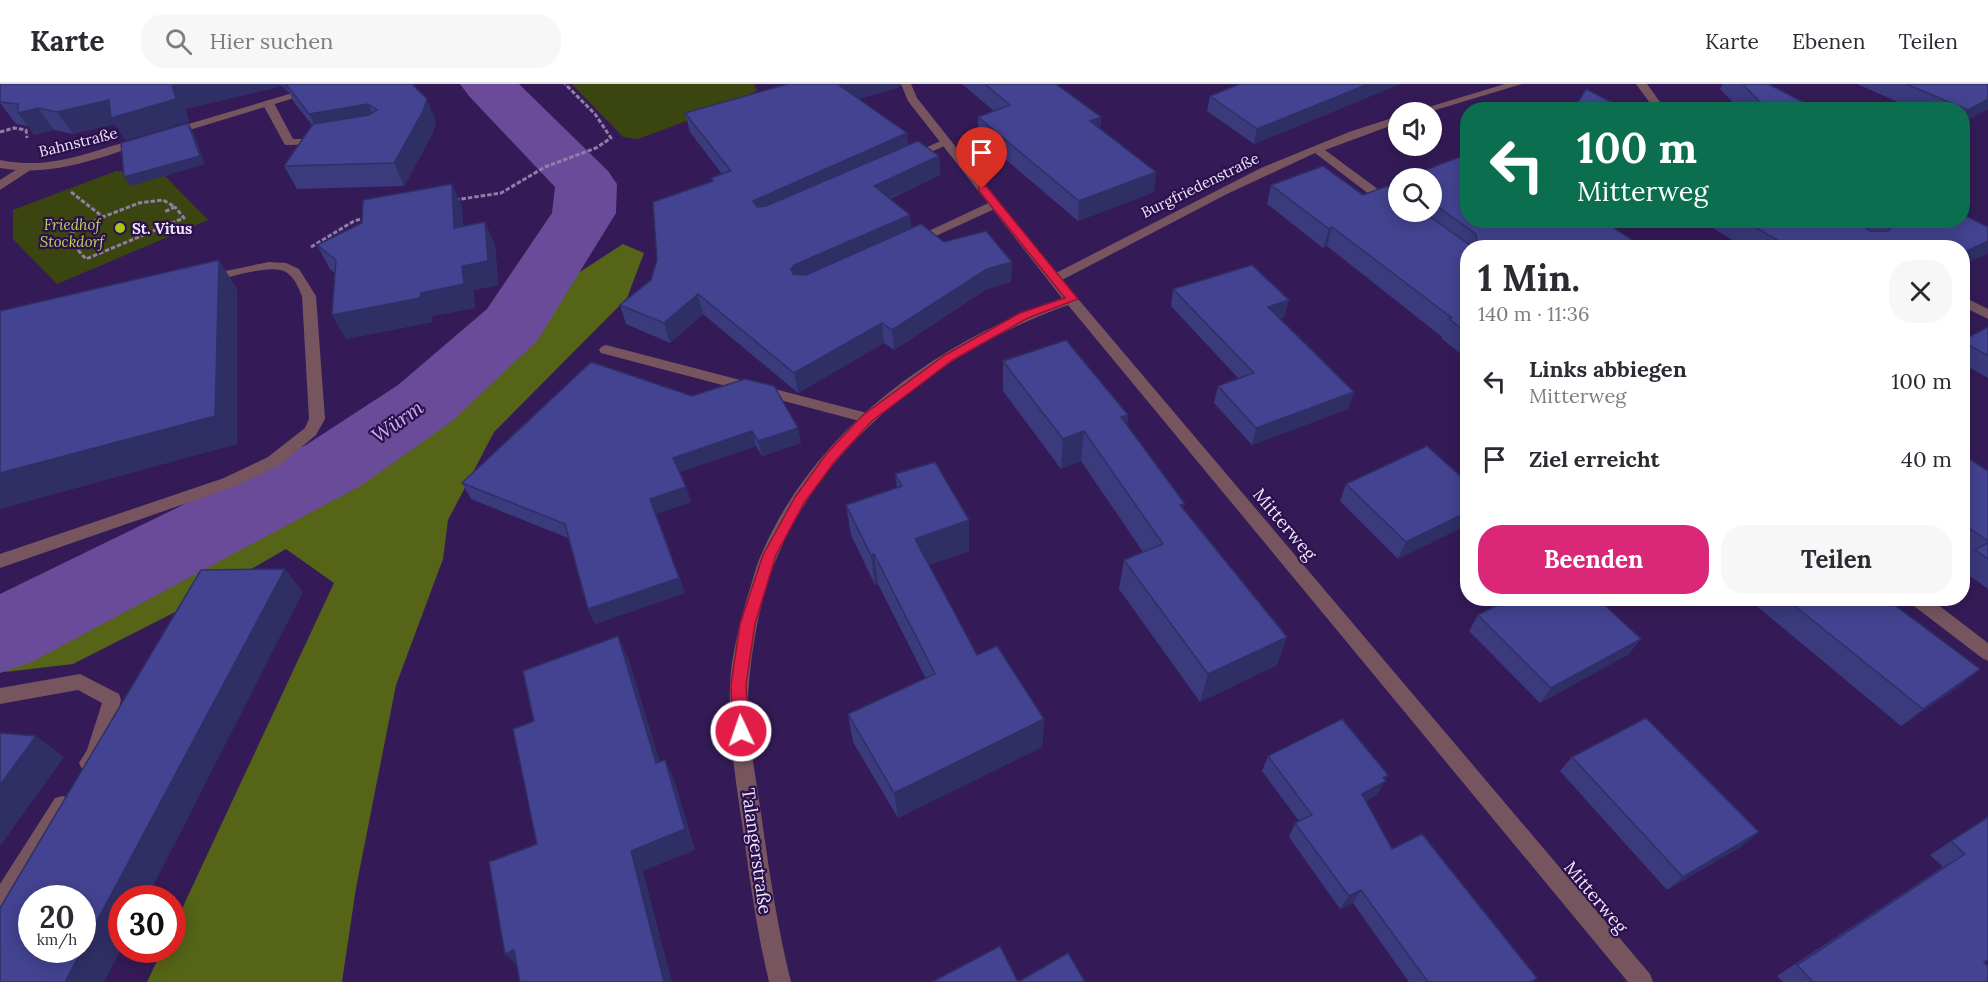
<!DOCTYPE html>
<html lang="de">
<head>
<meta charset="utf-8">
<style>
  :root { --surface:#fff; --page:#f7f7f7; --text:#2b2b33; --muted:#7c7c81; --line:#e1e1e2; --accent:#db2777 }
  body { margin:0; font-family:Lora,serif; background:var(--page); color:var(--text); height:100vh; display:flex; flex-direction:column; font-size:22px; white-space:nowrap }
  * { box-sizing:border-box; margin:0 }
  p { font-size:20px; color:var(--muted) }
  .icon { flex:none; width:33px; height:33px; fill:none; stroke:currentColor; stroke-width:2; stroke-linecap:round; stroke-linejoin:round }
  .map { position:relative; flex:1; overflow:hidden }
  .details { position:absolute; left:1460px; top:156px; width:510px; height:366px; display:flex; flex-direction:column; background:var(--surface); border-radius:24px; box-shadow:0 3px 15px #0003 }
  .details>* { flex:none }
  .guide { position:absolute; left:1460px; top:18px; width:510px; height:126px; border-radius:24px; box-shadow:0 3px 15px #0003; background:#0b6e4f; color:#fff; overflow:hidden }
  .tools { position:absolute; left:1388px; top:18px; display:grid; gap:12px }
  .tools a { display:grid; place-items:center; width:54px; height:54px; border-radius:50%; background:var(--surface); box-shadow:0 3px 15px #0003; font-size:30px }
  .speed { position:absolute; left:18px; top:801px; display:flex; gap:12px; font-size:30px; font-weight:700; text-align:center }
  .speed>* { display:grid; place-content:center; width:78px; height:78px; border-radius:50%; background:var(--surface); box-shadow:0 3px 15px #0003; line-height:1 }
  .speed small { font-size:15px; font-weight:400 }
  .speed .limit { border:9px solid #d22; background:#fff; color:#111 }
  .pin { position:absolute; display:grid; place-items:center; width:51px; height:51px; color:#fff; margin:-62px -26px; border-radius:50% 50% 50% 0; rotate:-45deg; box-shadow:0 0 6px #0007 }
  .pin .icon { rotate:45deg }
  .me { position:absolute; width:66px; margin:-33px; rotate:357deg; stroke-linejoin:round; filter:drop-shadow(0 0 4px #0008) }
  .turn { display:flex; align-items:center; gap:21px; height:126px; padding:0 18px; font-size:27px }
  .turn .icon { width:78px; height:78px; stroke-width:2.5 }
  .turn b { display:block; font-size:42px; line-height:51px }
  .round { display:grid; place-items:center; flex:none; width:63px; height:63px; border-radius:24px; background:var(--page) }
  .headline { display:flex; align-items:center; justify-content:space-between; height:102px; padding:0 18px }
  h1 { font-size:36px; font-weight:700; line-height:45px }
  .cta { display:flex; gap:12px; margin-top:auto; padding:12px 18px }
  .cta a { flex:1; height:69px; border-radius:24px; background:var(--accent); color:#fff; font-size:24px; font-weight:700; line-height:69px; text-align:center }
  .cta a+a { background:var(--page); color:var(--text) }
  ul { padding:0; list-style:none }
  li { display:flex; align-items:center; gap:18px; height:78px; padding:0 18px }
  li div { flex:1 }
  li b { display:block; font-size:22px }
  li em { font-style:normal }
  header { display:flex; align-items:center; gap:36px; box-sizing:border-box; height:84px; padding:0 30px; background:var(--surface); border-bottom:2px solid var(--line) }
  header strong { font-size:28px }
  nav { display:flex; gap:33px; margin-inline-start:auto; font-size:21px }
  .search { width:420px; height:54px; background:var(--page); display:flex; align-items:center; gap:15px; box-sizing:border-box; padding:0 21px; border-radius:24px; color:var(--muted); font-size:22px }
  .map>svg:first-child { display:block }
  .green { fill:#3b450f }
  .forest { fill:#566417 }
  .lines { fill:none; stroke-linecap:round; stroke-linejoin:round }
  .river { fill:#6a4b9a; fill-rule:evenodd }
  .path { stroke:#8e7ea8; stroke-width:3; stroke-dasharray:4.5 2; stroke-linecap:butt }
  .service { fill:#76555f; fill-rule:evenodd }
  .minor { fill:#76555f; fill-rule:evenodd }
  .wall { fill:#3a3a7d }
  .shaded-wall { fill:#2f2f66 }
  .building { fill:#434391; stroke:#2f2f66; stroke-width:1.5 }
  .route { fill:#e11d48; stroke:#92132f; stroke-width:1.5 }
  .poi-dot { fill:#aac717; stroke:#2b104b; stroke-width:2 }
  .labels { text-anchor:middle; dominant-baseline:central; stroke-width:4.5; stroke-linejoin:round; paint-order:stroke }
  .far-street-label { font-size:15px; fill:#ece5fc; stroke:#2b104b }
  .far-park-label { font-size:15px; font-style:italic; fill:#bbd555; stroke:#2b104b }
  .far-poi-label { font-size:15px; font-weight:bold; fill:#ece5fc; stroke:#2b104b; text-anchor:start }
  .street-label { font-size:18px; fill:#ece5fc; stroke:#2b104b }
  .water-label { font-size:20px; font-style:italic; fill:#c8b2f4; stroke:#2b104b }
</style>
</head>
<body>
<header>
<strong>Karte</strong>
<div class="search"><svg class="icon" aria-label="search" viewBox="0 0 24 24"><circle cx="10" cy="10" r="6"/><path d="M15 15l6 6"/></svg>Hier suchen</div>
<nav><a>Karte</a><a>Ebenen</a><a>Teilen</a></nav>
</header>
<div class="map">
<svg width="1988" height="898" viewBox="0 0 1988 898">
  <rect width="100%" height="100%" fill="#341b57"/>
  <g class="green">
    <polygon points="572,0 754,0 757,6 743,16 638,55 623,53"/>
    <polygon points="116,87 165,92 208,136 57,200 13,155 13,126"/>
  </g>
  <polygon class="forest" points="623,160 644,169 627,214 494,348 448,436 443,475 396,601 356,804 342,898 147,898 162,866 172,866 173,844 334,499 286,465 185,523 73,580 5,588 54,538 479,310 572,193"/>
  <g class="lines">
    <polygon class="river" points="460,0 519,0 608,87 617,100 616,129 547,241 537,257 452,337 362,401 32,578 0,589 0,510 306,361 398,301 487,225 552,129 555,103 469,12"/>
    <g class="path">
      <polyline points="0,48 14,44 26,46 27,54"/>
      <polyline points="71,108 103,133 139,119 163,116 175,123 164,128"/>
      <polyline points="455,116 501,109 545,83 596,64 611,54 595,30 565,0"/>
      <polyline points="103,133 75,146 67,154 86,175 184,134 175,123"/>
      <polyline points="311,163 354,137 365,134"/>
    </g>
    <g class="service">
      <polygon points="268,16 274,19 293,55 321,55 325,56 325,60 285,61 262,19"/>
      <polygon points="945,55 951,58 949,60 913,76 909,78 903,74"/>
      <polygon points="25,80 31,84 29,87 0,106 0,96"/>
      <polygon points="995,116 999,117 1001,120 999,123 916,161 906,161 905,158"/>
      <path d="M269,178L286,179L299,185L316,212L325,335L316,351L280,381L236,402L0,484V470L224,394L268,373L305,344L309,335L302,212C298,203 295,194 286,188C271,179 224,195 206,199L199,195L201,192Z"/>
      <polygon points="606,261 867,329 875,334 867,339 601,269 599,266 601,263"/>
      <path d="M80,590L119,610L121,616C116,635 108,681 89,688L82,685L79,679L87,666L102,619L78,606L0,620V604Z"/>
      <polygon points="62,712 69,714 72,721 69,728 7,826 0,829 0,800 55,714"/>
    </g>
    <g class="minor">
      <polygon points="323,0 340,0 173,51 169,52 163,49 165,47"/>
      <path d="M901,0H911L917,14L1056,189L1261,84L1349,48L1398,32V39L1325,66L1398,120V128L1402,129H1394L1315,69L1227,110L1062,196L1650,890L1653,898H1628L1068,221C950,263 828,352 778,471C761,510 753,556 749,598C745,638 755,689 761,729C769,786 777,842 791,898H769C757,848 750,797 743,746C736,699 728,651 730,602C731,573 739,542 747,514C752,500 755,484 761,471C814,346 938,257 1062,214L908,17Z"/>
      <polygon points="1505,0 1522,0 1429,28 1412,28"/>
      <polygon points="1636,0 1647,0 1666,26 1655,26"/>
      <path d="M141,54L145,55V59C97,75 51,93 0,84V76C54,87 91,66 141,54Z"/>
      <polygon points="1962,212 1988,225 1988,235 1962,222"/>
      <polygon points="1908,514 1929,514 1988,559 1988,577 1982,574 1910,519"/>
    </g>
  </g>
  <g class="wall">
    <polygon points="0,0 412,0 436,38 433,49 404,102 297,105 284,82 312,41 293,17 289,8 287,8 282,2 185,25 189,37 126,56 115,40 73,50 54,46 34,51 28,42 16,40 0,19"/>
    <polygon points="962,0 1056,0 1101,33 1100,45 1154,108 1078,137 978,52 978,33 994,27"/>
    <polygon points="1240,0 1400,0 1254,60 1207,27 1210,12"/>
    <polygon points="1723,0 1768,0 1819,26 1740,26 1720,5"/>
    <polygon points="1857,0 1988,0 1988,25 1962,39 1962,26 1916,26"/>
    <polygon points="900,3 859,15 908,61 939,72 940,91 890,115 910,131 911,145 944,158 1012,178 1011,198 987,205 894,266 884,259 798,309 703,230 670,259 626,240 620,221 651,196 712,97 711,94 722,90 690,48 685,29"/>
    <polygon points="1431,94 1636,163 1636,164 1467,164 1467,275 1442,255 1442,253 1327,162 1323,164 1267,120 1271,101 1363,111 1397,109 1398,105 1398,128 1431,128"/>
    <polygon points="452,100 462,123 463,142 495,161 498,201 473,206 475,224 432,232 432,238 346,255 335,189 330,185 317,161"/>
    <polygon points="1700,136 1962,136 1987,170 1962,164 1745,164"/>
    <polygon points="1173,205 1289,216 1284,233 1280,235 1354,308 1348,325 1252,361 1214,319 1218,302 1239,295 1171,222"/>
    <polygon points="1988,243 1988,294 1962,279 1962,258"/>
    <polygon points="1003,277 1128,331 1127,341 1183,425 1277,581 1200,618 1119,505 1124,476 1143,468 1081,377 1061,385 1003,307"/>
    <polygon points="591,278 801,359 762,372 756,362 679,388 686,403 691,418 656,430 685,509 595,540 588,525 568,454 471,415 462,399"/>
    <polygon points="1962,370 1988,387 1988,505 1962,486 1962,479 1969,473 1962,468"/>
    <polygon points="895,390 969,436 969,467 929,481 977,571 1044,635 1042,663 898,734 853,658 848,630 926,595 878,500 875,501 851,451 846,421 897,404"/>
    <polygon points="1467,398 1467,441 1398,475 1340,417 1346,400"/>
    <polygon points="1747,514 1885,514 1980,585 1958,603 1901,642"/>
    <polygon points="1478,531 1629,570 1540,619 1469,547"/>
    <polygon points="1268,672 1388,691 1377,711 1366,717 1392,765 1537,894 1533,898 1409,898 1353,819 1340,825 1289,753 1295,739 1299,737 1262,687"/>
    <polygon points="1572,673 1742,762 1667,806 1560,687"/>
    <polygon points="1988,733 1984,878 1988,898 1783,898 1777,892 1943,783 1930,771"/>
  </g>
  <g class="shaded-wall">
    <polygon points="182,0 281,0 282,2 185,25 189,37 126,56 115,40 73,50 57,28"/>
    <polygon points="283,0 285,0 289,8 287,8"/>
    <polygon points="842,0 901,0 900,3 841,20 839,1"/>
    <polygon points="1368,0 1400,0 1254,60 1257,45"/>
    <polygon points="427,15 436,38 433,49 404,102 394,79"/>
    <polygon points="1988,15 1988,25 1962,39 1962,34 1968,26"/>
    <polygon points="368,20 379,43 321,52 309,30"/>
    <polygon points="38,24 54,46 34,51 18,29"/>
    <polygon points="1101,33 1099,52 1090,37"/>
    <polygon points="188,39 193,47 205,80 131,102 124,93"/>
    <polygon points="907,49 909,69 757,136 753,117"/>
    <polygon points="939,72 940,91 875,121 874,102"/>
    <polygon points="1156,88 1154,108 1078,137 1079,117"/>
    <polygon points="452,100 462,123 464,167 454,144"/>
    <polygon points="910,131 911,151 794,205 791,185 794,181"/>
    <polygon points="485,138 495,161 498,201 473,206 475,224 432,232 432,238 346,255 332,231 462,182"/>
    <polygon points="1332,143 1327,162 1323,164 1329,145"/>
    <polygon points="1988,157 1988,168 1987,170 1962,181 1962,169"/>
    <polygon points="219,176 237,205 237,360 0,425 0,389"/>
    <polygon points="1012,178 1011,198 987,205 894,266 892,246 987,185"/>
    <polygon points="698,210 703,230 670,259 664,239"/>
    <polygon points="1289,216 1284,233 1264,240 1268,223"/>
    <polygon points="882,239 884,259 798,309 794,289"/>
    <polygon points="1354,308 1348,325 1252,361 1256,344"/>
    <polygon points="1128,331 1124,361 1121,333"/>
    <polygon points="798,344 801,359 762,372 758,357"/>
    <polygon points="752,347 756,362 678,389 673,374"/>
    <polygon points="1084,347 1081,377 1061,385 1063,355"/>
    <polygon points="686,403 691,418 656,430 650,415"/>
    <polygon points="1467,428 1467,441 1398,475 1406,458"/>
    <polygon points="969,436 969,467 918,485 915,455"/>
    <polygon points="874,470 878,500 875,501 871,471"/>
    <polygon points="285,485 303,508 147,814 122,814 122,864 104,898 65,898"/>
    <polygon points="679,494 685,509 595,540 588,525"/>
    <polygon points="618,552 629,576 667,701 656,679"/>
    <polygon points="1287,553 1277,581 1200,618 1208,590"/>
    <polygon points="1641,555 1629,570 1540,619 1551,604"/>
    <polygon points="1980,585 1958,603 1901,642 1923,625"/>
    <polygon points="1044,635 1042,663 898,734 894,709"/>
    <polygon points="36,652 64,673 0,762 0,701"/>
    <polygon points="665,676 675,698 695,766 643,787 672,898 664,898 631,767"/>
    <polygon points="1388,691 1377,711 1354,724 1362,710 1383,694"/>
    <polygon points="1759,748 1742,762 1667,806 1683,793"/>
    <polygon points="1361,806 1353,819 1340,825 1349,812"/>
    <polygon points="514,866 523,887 505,870"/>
  </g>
  <g class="building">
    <polygon points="0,0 182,0 172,2 176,15 111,34 109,16 57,28 38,24 18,29 18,20 0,18"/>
    <polygon points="286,0 412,0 427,15 423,27 394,79 284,82 313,40 369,31 377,26 368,20 309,30"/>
    <polygon points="788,0 842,0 839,1 907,49 753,117 757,123 766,122 918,57 939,72 874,102 910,131 794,181 791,185 793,190 806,191 921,140 944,158 986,147 1012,178 987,185 892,246 882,239 794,289 698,210 664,239 620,221 651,196 657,176 653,118 713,97 711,94 731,87 685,29"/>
    <polygon points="985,0 1056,0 1101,33 1090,37 1156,88 1079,117 978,33 1010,21"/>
    <polygon points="1240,0 1368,0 1257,45 1210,12"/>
    <polygon points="1743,0 1768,0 1819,26 1767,26"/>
    <polygon points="1906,0 1988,0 1988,15 1968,26"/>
    <polygon points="1586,5 1621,23 1638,26 1567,26 1576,22"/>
    <polygon points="188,39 200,72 124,93 121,59"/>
    <polygon points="1467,70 1467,136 1602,136 1638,160 1633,162 1636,164 1475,164 1477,162 1476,150 1431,118 1431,94 1405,94"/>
    <polygon points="1323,82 1363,111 1387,102 1398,110 1398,128 1423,128 1474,164 1467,164 1467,249 1449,235 1452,234 1332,143 1329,145 1271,101"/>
    <polygon points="452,100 454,144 485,138 488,177 462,182 464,200 421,209 420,214 332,231 336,176 317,161 362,139 363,116"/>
    <polygon points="1962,130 1988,143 1988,157 1962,169 1962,164 1791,164 1743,136 1854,136 1870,147 1888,147 1890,145 1877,136 1962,136"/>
    <polygon points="219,176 215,332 0,389 0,227"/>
    <polygon points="1252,181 1289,216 1268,223 1354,308 1256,344 1218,302 1254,289 1173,205"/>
    <polygon points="1988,243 1988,272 1962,257"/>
    <polygon points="1066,256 1128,331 1121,333 1185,420 1180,421 1287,553 1208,590 1124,476 1163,460 1084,347 1063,355 1003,277"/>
    <polygon points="591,278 692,312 745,295 774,302 798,344 758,357 752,347 673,374 686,403 650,415 679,494 588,525 565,440 462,399"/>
    <polygon points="1427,362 1467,398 1467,428 1406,458 1346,400"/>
    <polygon points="1962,370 1988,387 1988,457 1962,439"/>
    <polygon points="935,378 969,436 915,455 977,571 997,562 1044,635 894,709 848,630 935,590 874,470 871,471 846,421 902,402 895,390"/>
    <polygon points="1988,459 1988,475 1975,466"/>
    <polygon points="285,485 82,865 82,814 32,814 32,866 82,866 65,898 0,898 0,824 201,486"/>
    <polygon points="1511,514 1597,514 1641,555 1551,604 1478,531"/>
    <polygon points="1785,514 1885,514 1980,585 1923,625"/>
    <polygon points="618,552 656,679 665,676 685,745 631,767 664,898 520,898 514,866 505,870 489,778 537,760 513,645 534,637 523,587"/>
    <polygon points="1646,634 1759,748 1683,793 1572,673"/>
    <polygon points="1342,635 1388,691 1383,694 1386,697 1362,710 1392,765 1422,750 1537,894 1531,898 1428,898 1361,806 1349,812 1295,739 1312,731 1268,672"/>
    <polygon points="0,649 36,652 0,701"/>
    <polygon points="1988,733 1988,876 1984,878 1988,882 1988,898 1813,898 1797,881 1965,770 1951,757"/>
    <polygon points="1000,862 1018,898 1068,869 1085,898 932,898"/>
  </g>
  <polygon class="route" points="979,102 986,102 1078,215 1028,234 953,276 872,337 836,376 804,419 776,471 755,540 746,601 749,647 746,652 741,654 735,652 733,647 731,601 740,540 763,471 795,413 827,369 863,331 945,271 1020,229 1065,214 979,107"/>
  <circle class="poi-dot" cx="120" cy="144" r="6"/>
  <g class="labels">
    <g class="far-street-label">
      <text transform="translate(78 58) rotate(-14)">Bahnstraße</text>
      <text transform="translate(1200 101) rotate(-26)">Burgfriedenstraße</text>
    </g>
    <g class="far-park-label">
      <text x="72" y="140">Friedhof<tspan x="72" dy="17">Stockdorf</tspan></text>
    </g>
    <g class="far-poi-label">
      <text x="132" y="144">St. Vitus</text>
    </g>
    <g class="street-label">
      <text transform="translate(1285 440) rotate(50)">Mitterweg</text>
      <text transform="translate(757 767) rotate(82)">Talangerstraße</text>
      <text transform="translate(1596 813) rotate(50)">Mitterweg</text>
    </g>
    <g class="water-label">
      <text transform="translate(397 337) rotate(-35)">Würm</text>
    </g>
  </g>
</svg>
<div class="tools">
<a><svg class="icon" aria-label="sound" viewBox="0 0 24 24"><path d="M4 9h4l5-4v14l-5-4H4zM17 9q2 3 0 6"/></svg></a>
<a><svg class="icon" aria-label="search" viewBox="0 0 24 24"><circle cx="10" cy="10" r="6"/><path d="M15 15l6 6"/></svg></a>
</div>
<div class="speed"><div>20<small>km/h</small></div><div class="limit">30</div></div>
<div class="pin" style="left:982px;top:105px;background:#d93025"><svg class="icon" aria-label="arrive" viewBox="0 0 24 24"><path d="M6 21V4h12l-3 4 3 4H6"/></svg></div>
<svg class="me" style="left:741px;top:647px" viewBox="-20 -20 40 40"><circle r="17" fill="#e11d48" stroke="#fff" stroke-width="3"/><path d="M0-11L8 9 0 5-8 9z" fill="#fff"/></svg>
<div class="guide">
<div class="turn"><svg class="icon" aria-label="left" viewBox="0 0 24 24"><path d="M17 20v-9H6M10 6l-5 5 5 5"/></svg><div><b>100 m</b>Mitterweg</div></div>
</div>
<section class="details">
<div class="headline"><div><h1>1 Min.</h1><p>140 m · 11:36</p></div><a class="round"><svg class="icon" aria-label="close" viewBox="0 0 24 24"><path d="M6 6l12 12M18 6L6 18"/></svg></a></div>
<ul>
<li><svg class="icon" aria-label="left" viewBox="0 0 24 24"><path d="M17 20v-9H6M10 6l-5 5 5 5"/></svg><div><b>Links abbiegen</b><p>Mitterweg</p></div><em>100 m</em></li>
<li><svg class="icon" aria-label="arrive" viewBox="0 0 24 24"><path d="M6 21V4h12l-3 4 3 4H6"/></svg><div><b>Ziel erreicht</b></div><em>40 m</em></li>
</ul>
<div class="cta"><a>Beenden</a><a>Teilen</a></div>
</section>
</div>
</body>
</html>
